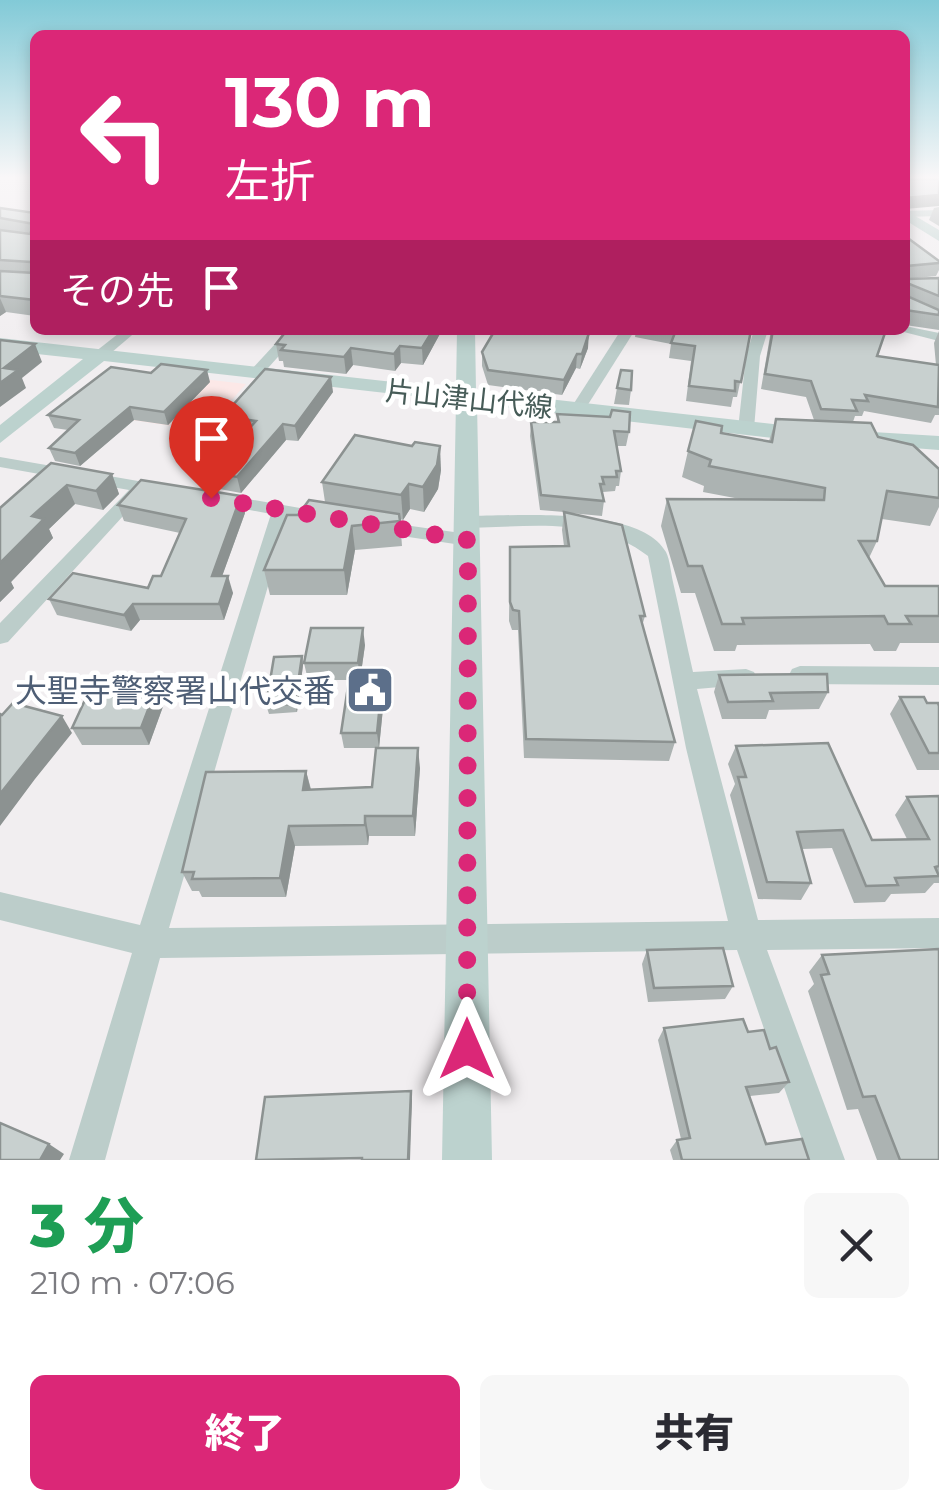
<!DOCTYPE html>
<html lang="ja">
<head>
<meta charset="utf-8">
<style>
  :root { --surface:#fff; --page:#f7f7f7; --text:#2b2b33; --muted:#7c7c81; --accent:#db2777 }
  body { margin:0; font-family:Montserrat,"Noto Sans JP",sans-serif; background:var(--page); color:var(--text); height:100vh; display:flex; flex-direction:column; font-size:38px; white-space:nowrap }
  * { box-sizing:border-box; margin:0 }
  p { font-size:32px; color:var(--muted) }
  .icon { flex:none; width:55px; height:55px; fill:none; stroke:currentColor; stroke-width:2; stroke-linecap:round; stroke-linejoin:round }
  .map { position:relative; height:1160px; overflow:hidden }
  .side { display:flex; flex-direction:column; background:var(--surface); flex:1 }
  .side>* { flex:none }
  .guide { position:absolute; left:30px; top:30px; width:880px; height:305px; border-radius:15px; box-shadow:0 5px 15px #0003; background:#db2777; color:#fff; overflow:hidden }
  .pin { position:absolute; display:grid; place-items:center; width:85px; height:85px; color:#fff; margin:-102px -42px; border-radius:50% 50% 50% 0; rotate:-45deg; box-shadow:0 0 10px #0007 }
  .pin .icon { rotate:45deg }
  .me { position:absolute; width:110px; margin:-55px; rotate:0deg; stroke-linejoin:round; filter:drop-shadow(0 0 8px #0008) }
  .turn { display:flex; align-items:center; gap:35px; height:210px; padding:0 30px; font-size:45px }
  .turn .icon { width:130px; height:130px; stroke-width:2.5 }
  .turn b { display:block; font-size:70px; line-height:85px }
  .then { display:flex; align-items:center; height:95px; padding:0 30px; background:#0003; gap:20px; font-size:38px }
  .round { display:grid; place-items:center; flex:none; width:105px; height:105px; border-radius:15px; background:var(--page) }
  .summary { display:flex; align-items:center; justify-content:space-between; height:170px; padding:0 30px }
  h1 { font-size:60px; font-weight:800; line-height:75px; color:#1e9e55 }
  .button { display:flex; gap:20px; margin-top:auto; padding:20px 30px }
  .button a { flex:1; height:115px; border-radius:15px; background:var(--accent); color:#fff; font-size:40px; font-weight:800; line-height:115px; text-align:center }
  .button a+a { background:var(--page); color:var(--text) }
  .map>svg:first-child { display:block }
  .commercial { fill:#fce8e7 }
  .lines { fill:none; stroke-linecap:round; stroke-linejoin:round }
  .street { fill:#bccdca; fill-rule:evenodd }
  .secondary { fill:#bcd2ce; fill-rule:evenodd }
  .wall { fill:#acb3b2 }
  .shaded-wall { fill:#8c9291 }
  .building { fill:#c8d0cf; stroke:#8c9291; stroke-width:2.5 }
  .route { stroke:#db2777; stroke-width:18; stroke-dasharray:0 32.4 }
  .labels { text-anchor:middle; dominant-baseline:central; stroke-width:9; stroke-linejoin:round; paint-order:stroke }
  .far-street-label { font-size:28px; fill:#465b57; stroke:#fff }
  .service-label { font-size:32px; fill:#4e5e75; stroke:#fff; text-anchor:end }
</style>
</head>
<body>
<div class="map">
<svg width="939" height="1160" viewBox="0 0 939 1160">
  <rect width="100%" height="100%" fill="#f1eef0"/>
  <polygon class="commercial" points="117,369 246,384 204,431 118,418"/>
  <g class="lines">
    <g class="street">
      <polygon points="939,210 939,216 905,217 905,211"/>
      <polygon points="905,326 939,333 939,341 896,330 905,330"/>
      <polygon points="123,330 138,330 105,358 95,358 95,352"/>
      <polygon points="288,330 302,330 260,377 250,377 250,371"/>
      <polygon points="621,330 635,330 582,414 572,414 569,411"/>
      <polygon points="754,330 768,330 760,356 754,429 746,434 738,429 746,356"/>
      <polygon points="0,457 161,485 170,490 161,495 145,492 8,642 0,644 0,623 129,490 0,467"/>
      <path d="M219,494L329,513L332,517L323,523L288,517L169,928L728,921L686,748L648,556C595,516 531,527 468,528L459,522L468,516C514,516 640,505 666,552C670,560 671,573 673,582C680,612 686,642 693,672L746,669L754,672L757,678L754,684L697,689L758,920L939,918V948L767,950L845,1160H809L737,950L160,958L105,1160H69L132,953L0,920V892L140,925L271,514L213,503L210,499Z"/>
      <polygon points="376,521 468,534 477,540 468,546 369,531 367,527 369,523"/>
      <polygon points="800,666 939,667 939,685 800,684 792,681 789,675 792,669"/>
    </g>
    <g class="secondary">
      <polygon points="905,210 939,230 939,241 905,220"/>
      <polygon points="457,330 475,330 476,391 808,428 819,435 808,442 477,404 492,1160 442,1160 456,401 104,361 0,443 0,425 83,359 0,350 0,338 456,389"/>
      <polygon points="856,431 939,436 939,450 848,443 845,438"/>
    </g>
  </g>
  <g class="wall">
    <polygon points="939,207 939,226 929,220 934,208"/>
    <polygon points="0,208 35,213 35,316 6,312 0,316"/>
    <polygon points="905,236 939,261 939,270 936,276 908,279 939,278 939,330 905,325"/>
    <polygon points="287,330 442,330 423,365 401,363 395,371 353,365 346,374 284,367 283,361 279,361 276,344"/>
    <polygon points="495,330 576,330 575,331 588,348 580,369 576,368 562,395 488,385 482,366 482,352"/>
    <polygon points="636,330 751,330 737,397 733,397 731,407 686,401 691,361 669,358 671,344 635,337"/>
    <polygon points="771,330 886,330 877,356 936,365 934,343 939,331 939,415 935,415 931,423 864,411 862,416 855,416 853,422 939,469 939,507 930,526 882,519 877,541 869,558 885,586 939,586 939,643 900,643 896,651 874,651 870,644 737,645 735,651 714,651 695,593 681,593 661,526 667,499 740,499 703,492 704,486 682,477 688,451 721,433 769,441 776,419 814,420 806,397 761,389"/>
    <polygon points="210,382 168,425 134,420 80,466 55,461 49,448 68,430 54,428 48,415"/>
    <polygon points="617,388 631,390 629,405 614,404"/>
    <polygon points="333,392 298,441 286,440 241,493 214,488 210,472 244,434 226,431 223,416"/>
    <polygon points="557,414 629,432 626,446 617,446 621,471 619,486 616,486 615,491 603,492 604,501 602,516 570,513 645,616 642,626 675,742 669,761 524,758 518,630 512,630 509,621 510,547 564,546 562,530 564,512 540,510 530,436 531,422 557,422"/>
    <polygon points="51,463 112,474 119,494 103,510 75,504 49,529 53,538 11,582 14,588 0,602 0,508"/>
    <polygon points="441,470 438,489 424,512 410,509 403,520 400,519 402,546 355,550 347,595 270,595 264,570 298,515 325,502 322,482"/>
    <polygon points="241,496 245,513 222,576 233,593 224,620 140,620 131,631 57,615 49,599 148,588 161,576 180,533 124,521 118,505"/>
    <polygon points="365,645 361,673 383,673 385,688 379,748 420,768 415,836 369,836 368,845 295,846 286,897 202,897 199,891 192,891 182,872 306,771 311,789 372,787 376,748 344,748 341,733 349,680 308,680 304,663"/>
    <polygon points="302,656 303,665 297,712 269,714 266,705"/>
    <polygon points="719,675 828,692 819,709 769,710 766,719 722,719 714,692"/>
    <polygon points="900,697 939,706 939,770 917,770 890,714"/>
    <polygon points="165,701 149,745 82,745 72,728"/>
    <polygon points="736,746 872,840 907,839 895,815 907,797 939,796 939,883 934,883 925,893 891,894 885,902 854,903 832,848 802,849 811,883 801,900 758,899 730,795 735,784 728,764"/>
    <polygon points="647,950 733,986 725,999 648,1002 642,964"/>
    <polygon points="822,955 939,1160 877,1160 858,1109 847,1110 808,991 814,984 809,972"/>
    <polygon points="664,1028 748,1032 770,1049 789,1082 779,1093 750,1096 766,1144 809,1160 673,1160 670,1150 677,1140 681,1139 658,1040"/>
  </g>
  <g class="shaded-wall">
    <polygon points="939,195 939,206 905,209 905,198"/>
    <polygon points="0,298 6,312 0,316"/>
    <polygon points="433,330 442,330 423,365 422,348"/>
    <polygon points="589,333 588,348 580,369 582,354"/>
    <polygon points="35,344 42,362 22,378 26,388 0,407 0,383 4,368"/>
    <polygon points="400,346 401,363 395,371 394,354"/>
    <polygon points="351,348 353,365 346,374 344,357"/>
    <polygon points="577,354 576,368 562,395 564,380"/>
    <polygon points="207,370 210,382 168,425 164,412"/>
    <polygon points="331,377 333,392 298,441 295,426"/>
    <polygon points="130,407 134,420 80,466 75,453"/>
    <polygon points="283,424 286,440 241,493 237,477"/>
    <polygon points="440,446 441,470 438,489 424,512 423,487"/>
    <polygon points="112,474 119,494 103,510 96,491"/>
    <polygon points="409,484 410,509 403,520 401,495"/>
    <polygon points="67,485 75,504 49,529 53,538 11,582 14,588 0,602 0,563 32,516"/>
    <polygon points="241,496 245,513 216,593 212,576"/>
    <polygon points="352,526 355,550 347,595 344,570"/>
    <polygon points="228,576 233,593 224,620 219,604"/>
    <polygon points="133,604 140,620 131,631 124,615"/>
    <polygon points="363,628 365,645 360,680 358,663"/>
    <polygon points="302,656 303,665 297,712 295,704"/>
    <polygon points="383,673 385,688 379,748 377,733"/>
    <polygon points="158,684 165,701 149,745 141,728"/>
    <polygon points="62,716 72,733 35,779 0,826 0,794"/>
    <polygon points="418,748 420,768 415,836 413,816"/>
    <polygon points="306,771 311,791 303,790"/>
    <polygon points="365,816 369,836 368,845 365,825"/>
    <polygon points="289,826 295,846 286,897 280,878"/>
    <polygon points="411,1091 412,1100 410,1160 408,1160"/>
    <polygon points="49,1144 64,1154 60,1160 40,1160"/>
  </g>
  <g class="building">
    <polygon points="905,179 939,179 939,195 905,198"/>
    <polygon points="0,208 35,213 34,272 31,262 0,260 0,230 30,234 34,224 0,218"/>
    <polygon points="905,236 939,261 939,263 907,266 908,279 939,278 939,296 907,283 909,297 939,310 939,315 905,310"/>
    <polygon points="0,271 35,273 35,300 0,296"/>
    <polygon points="287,330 433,330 422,348 400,346 394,354 351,348 344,357 281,350 285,345 276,344"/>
    <polygon points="495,330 567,330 589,333 582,354 577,354 564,380 488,370 482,352"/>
    <polygon points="676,330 751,330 741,382 735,381 735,391 689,386 695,346 671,343"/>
    <polygon points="773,330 886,330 877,356 939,365 938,407 865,395 868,401 852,400 857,411 821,409 811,381 765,374"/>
    <polygon points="0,340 35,344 4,368 18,370 0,383"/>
    <polygon points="161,364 207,370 164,412 130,407 75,453 49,448 79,420 48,415 111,367 151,373"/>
    <polygon points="265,369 331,377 295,426 283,424 237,477 210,472 256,421 223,416"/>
    <polygon points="621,370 632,371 631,390 617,388"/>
    <polygon points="612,410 630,412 629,432 614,431 621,471 616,471 617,477 602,477 604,484 600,484 604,501 541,495 531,422 559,422 557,414 610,417"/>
    <polygon points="776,419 871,423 878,437 913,445 939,469 939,498 887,491 877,541 859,541 885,586 939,586 939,616 906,616 911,624 888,624 884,616 742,618 744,624 722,624 702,566 688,566 667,499 824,500 825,488 709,466 711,460 688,451 696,421 722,426 721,433 772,442"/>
    <polygon points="355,435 412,446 415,442 440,446 437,465 423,487 409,484 401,495 322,482"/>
    <polygon points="51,463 112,474 96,491 67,485 32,516 44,519 0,563 0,508"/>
    <polygon points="141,480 241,496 212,576 228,576 219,604 133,604 124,615 49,599 73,573 148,588 153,576 161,576 186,519 118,505"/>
    <polygon points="309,500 399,514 400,521 352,526 344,570 264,570 287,515 298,515"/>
    <polygon points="564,512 622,525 645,616 640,616 675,742 526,739 519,611 513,610 510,602 510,547 569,546"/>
    <polygon points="311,628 363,628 358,663 304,663"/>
    <polygon points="302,656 295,704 266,705 274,657"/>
    <polygon points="350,673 383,673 377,733 341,733"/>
    <polygon points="827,674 828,692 770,693 773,701 728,702 719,675"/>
    <polygon points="158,684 141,728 72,728 92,685"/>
    <polygon points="900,697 924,697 927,703 938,703 939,706 939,753 929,753"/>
    <polygon points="13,703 62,716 0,794 0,714 2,715"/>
    <polygon points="828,743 872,840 929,839 907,797 939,796 939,866 935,867 939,876 895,878 898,885 866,886 843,830 797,832 811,883 767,882 738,777 746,777 736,746"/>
    <polygon points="376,748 418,748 413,816 365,816 365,825 289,826 280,878 192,879 194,872 182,872 206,772 306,771 303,790 372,787"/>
    <polygon points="723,948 733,986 654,988 647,950"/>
    <polygon points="939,949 939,1160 900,1160 875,1096 863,1097 821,975 829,974 822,955"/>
    <polygon points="743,1019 748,1032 764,1030 770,1049 776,1047 789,1082 746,1087 766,1144 802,1139 809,1160 682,1160 677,1140 690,1138 664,1028"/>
    <polygon points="411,1091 408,1160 362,1160 362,1158 256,1160 265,1097"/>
    <polygon points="0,1123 49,1144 40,1160 0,1160"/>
  </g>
  <linearGradient id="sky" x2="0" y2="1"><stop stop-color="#82cad7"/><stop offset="0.52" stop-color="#f9f7f8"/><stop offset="1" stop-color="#f9f7f8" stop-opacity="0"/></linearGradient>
  <rect width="939" height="341" fill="url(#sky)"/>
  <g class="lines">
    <polyline class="route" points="211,498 468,540 467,1049"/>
  </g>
  <defs>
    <g id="civic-square" transform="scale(2.5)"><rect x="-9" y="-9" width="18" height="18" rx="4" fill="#5c6f8a" stroke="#fff"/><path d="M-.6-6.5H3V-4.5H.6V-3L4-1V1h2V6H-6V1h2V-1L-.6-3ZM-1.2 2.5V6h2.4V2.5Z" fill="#fff"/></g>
  </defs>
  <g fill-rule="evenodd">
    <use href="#civic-square" x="370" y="690"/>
  </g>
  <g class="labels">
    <g class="far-street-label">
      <text transform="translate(469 399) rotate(6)">片山津山代線</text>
    </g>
    <g class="service-label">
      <text x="335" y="690">大聖寺警察署山代交番</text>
    </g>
  </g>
</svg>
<div class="pin" style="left:211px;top:498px;background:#d93025"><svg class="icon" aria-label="arrive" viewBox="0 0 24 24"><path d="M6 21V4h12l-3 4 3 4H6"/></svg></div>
<svg class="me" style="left:467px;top:1049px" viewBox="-20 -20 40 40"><path d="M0-17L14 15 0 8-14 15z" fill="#db2777" stroke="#fff" stroke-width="4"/></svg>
<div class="guide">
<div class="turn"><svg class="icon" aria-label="left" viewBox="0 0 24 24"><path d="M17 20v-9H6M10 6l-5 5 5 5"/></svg><div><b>130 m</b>左折</div></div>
<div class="then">その先<svg class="icon" aria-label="arrive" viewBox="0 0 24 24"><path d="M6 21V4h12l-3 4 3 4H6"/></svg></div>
</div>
</div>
<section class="side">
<div class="summary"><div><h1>3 分</h1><p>210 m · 07:06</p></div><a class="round"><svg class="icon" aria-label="close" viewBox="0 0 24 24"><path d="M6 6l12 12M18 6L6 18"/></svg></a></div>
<div class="button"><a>終了</a><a>共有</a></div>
</section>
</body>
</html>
